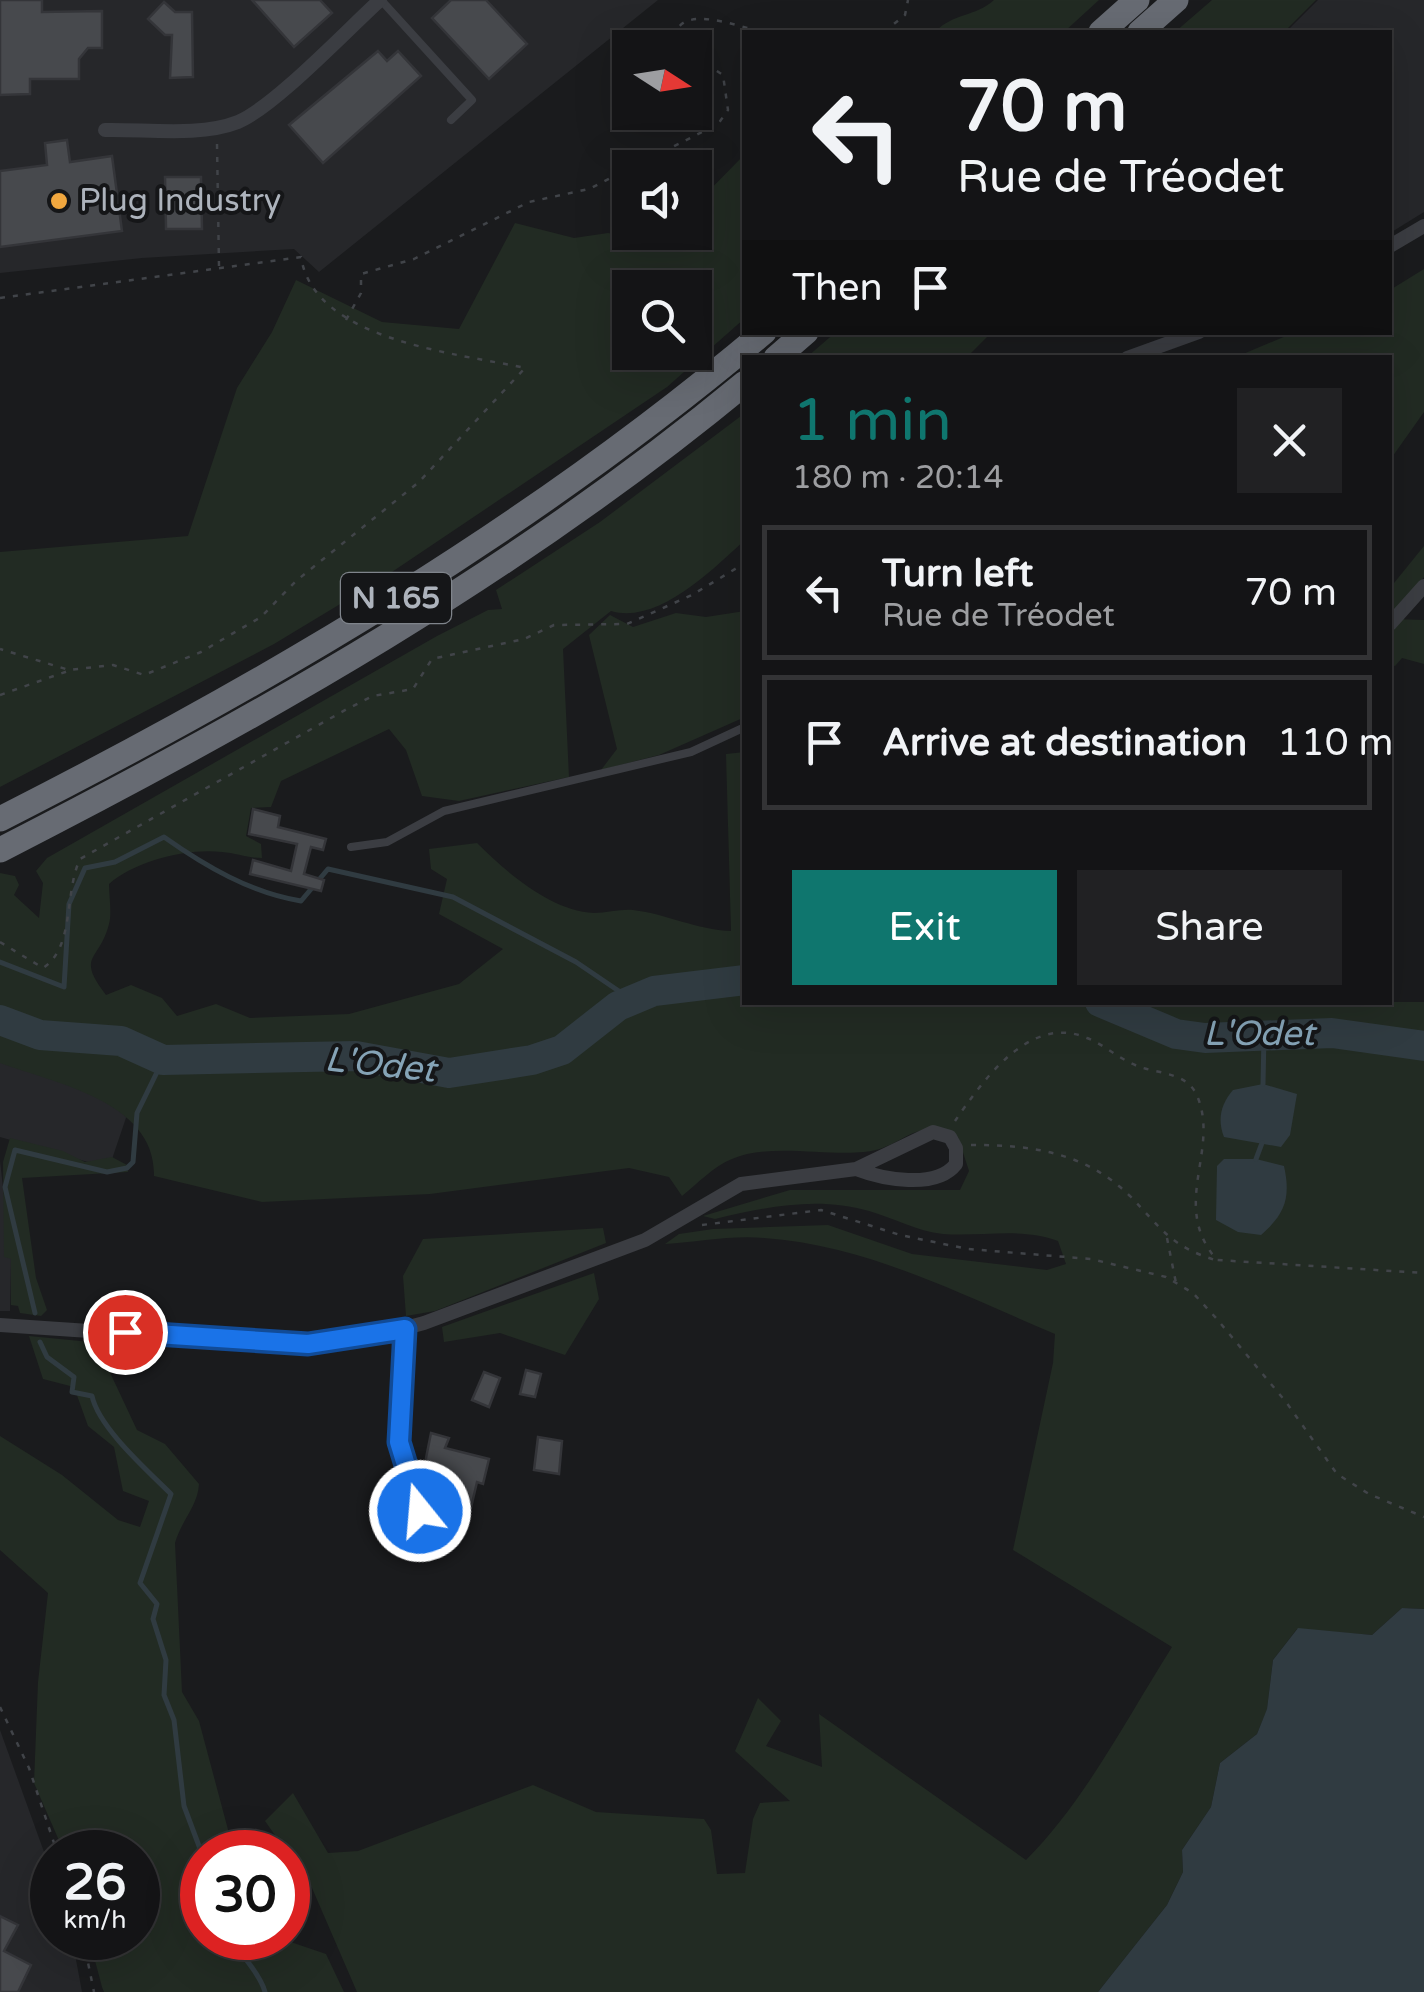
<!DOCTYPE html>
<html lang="en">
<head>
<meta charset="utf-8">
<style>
  :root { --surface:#141416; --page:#212123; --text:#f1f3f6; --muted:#9d9ea1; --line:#333335; --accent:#0f766e }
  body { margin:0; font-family:"Varela Round",sans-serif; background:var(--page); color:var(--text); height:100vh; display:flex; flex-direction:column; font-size:38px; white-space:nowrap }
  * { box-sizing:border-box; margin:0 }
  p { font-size:32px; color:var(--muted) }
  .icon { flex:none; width:55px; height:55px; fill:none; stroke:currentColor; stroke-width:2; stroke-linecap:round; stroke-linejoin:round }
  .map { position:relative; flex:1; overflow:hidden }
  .side { position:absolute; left:742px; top:355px; width:650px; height:650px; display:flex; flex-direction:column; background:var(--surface); border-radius:0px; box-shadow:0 10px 40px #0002,0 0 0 2px var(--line) }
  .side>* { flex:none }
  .banner { position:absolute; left:742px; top:30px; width:650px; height:305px; border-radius:0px; box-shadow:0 10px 40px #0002,0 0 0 2px var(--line); background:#141416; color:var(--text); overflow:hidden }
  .needle { width:65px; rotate:102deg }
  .fabs { position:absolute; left:612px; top:30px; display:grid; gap:20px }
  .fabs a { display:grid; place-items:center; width:100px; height:100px; border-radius:0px; background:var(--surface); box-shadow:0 10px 40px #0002,0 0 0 2px var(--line); font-size:50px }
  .speed { position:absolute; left:30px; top:1830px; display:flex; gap:20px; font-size:50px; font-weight:700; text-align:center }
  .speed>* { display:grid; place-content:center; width:130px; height:130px; border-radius:50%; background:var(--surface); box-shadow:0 10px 40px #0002,0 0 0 2px var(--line); line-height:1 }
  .speed small { font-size:25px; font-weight:400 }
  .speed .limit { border:15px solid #d22; background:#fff; color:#111 }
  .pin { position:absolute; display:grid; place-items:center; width:85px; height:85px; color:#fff; margin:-42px; border:5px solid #fff; border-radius:50%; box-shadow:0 2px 10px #0007 }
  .me { position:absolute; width:110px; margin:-55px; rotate:343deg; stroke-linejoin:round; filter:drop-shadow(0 0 8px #0008) }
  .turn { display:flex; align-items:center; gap:35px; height:210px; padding:0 50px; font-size:45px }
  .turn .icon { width:130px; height:130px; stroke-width:2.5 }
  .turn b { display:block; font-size:70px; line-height:85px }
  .then { display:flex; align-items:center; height:95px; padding:0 50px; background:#0003; gap:20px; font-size:38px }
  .round { display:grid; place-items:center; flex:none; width:105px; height:105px; border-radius:0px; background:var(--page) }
  .overview { display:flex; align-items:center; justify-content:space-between; height:170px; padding:0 50px }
  h1 { font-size:60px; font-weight:600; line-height:75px; color:var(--accent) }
  .button { display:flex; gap:20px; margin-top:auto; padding:20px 50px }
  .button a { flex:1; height:115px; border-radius:0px; background:var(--accent); color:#fff; font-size:40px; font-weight:600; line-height:115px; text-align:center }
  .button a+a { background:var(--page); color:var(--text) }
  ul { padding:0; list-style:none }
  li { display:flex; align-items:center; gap:30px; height:135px; margin:0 20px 15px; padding:0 30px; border:5px solid var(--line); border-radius:0px }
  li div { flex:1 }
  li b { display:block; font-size:38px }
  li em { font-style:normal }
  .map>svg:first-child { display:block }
  .built { fill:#26272a }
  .green { fill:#222b23; fill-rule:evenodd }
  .water { fill:#303b41 }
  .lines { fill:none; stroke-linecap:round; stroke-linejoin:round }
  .stream { stroke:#303b41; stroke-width:5 }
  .river { stroke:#303b41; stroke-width:30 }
  .building { fill:#47494d; stroke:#343539; stroke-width:2.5 }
  .path { stroke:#414449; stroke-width:2.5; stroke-dasharray:5 8; stroke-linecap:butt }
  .lane { stroke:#3b3d42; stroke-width:8 }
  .street { stroke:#3b3d42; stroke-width:14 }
  .highway { stroke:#676b73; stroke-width:25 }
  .route-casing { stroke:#114b97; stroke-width:25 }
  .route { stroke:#1a73e8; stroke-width:18 }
  .poi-dot { fill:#f0a73f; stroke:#151618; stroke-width:4 }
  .labels { text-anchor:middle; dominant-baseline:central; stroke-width:8; stroke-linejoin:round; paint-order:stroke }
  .shield { fill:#151618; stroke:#7f848b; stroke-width:2.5 }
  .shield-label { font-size:30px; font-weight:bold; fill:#adb3bc }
  .poi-label { font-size:32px; fill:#adb3bc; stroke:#151618; text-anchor:start }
  .water-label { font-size:35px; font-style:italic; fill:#85a3b6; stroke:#151618 }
</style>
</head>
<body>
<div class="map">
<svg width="1424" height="1992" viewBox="0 0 1424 1992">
  <rect width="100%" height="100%" fill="#1a1b1d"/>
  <g class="built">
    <polygon points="0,0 658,0 319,272 294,249 142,258 0,273"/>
    <polygon points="1318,0 1424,0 1424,212 1390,233 1390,32 1286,32"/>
    <polygon points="0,1058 131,1103 109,1168 0,1137"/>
    <polygon points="0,1161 11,1258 10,1311 0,1311"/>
    <polygon points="0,1730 52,1874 52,1938 72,1938 82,1992 0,1992"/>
  </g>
  <g class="green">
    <path d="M994,0H1099L1064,32H935C953,13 975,17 994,0Z"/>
    <polygon points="1212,0 1316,0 1284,32 1175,32"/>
    <path d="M745,154V318L667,387L380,580L274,644L0,787V552L188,536L237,388L272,332L296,280L382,322L459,329L515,223L574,238L608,233L664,243L673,233L695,232V205ZM630,288H695V352H630Z"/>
    <polygon points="1424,269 1424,412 1390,460 1390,358 1236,357 1293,333 1390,332 1390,290"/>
    <polygon points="836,332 991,332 991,333 967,357 807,357"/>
    <path d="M745,413V540C713,569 658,625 611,611L563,649L569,777L459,801L422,796L406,750L389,729L281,781L271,807L251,808L246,836L261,844L262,858C248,858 236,853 222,852C187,848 135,861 109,884C109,896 112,913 109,924C100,961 75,955 106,995L131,985L162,998L177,1016L216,1004L250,1018L349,1014L459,984L503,949L439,914L447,879L431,869L429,849L477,843C506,872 551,911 594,913C607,913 620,909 633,910C667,914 697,930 731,931L726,754L745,752V1002H1424V1609L1402,1608L1372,1635L1297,1629L1273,1660L1267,1710L1257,1734L1220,1763L1211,1807L1182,1850L1183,1872L1167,1905L1098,1992H357L312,1888L265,1821L293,1793L328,1853L358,1851L533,1785L596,1812L704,1819L711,1830L717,1874L745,1873L753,1819L760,1803L790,1801L735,1751L758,1698L781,1721L766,1746L822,1767L819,1714L1026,1860C1085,1801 1127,1718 1172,1647L1013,1550L1053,1363L1055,1334C962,1295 867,1245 764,1238C732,1235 697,1242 665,1244L679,1234L713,1229L828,1225L912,1254L1047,1270L1066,1264L1058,1241C1022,1227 982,1237 943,1234C916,1231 894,1218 869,1211C817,1196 766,1207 715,1219L703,1216L790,1190H960L969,1171L958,1137C909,1116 906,1148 864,1152C825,1156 767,1143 732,1159C714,1166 697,1184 682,1196L669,1177L629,1168L430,1194L262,1202L154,1176C156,1101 54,1083 0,1063V873L15,876L19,885L14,895L39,918L43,883L36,871L47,858L437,636L488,610L502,609L496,590L600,522Z"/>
    <polygon points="1424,546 1424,577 1393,619 1424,620 1424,664 1402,658 1395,666 1390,665 1390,588"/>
    <polygon points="745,611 745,717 659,755 601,770 617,749 589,635 610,615 633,627 676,613 706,617"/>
    <polygon points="10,1138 63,1151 85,1162 112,1157 127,1165 128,1172 22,1178 36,1278 47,1310 41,1316 20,1313 18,1306 11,1305 11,1259 4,1257 3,1162"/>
    <polygon points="603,1228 606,1243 435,1311 406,1316 403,1276 423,1239"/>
    <polygon points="594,1273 599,1299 565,1355 500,1333 444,1342 442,1327"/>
    <path d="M29,1336L121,1345L122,1351L106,1364L137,1430L165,1444L199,1484C198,1506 181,1521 175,1543L182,1692L199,1721L234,1852H202V1938H279L326,1954L344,1992H104L102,1987L89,1938H138V1852H64L34,1783L38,1682L48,1593L0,1550V1436L62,1475L118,1520L140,1527L149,1501L123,1491L114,1447L88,1426L74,1387L43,1379Z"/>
  </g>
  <g class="water">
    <path d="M1263,1084L1297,1094L1290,1135L1281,1147L1224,1137C1217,1119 1221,1104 1233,1090Z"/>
    <path d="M1224,1159H1256L1284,1166C1291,1198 1285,1214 1261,1235L1238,1232L1216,1220L1217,1166Z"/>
    <polygon points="1402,1608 1424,1609 1424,1992 1098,1992 1167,1905 1183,1872 1182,1850 1211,1807 1220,1763 1257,1734 1267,1709 1273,1660 1298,1628 1372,1635"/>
  </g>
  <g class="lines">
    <g class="stream">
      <path d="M0,962L64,987L69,904L85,868L115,862L164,837C205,866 251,893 301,901L328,869L453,897L576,962L632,1000"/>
      <polyline points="1263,1084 1264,1035"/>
      <polyline points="1256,1159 1262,1143"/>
      <polyline points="35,1313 5,1187 15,1150 107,1172 127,1168 133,1162 137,1113 163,1060"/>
      <path d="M40,1342L47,1357L74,1377L72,1392L92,1396C99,1428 147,1470 171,1494L140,1583L157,1604L153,1619L166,1660L164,1695L174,1720L184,1806L202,1854"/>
      <path d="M236,1938C241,1960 259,1970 265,1992"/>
    </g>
    <g class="river">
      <polyline points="1100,1002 1176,1034 1205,1038 1332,1033 1424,1046"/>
      <polyline points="0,1020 40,1035 121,1041 163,1060 356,1056 449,1073 532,1060 562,1050 618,1006 654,991 745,980"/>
    </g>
  </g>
  <g class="building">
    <polygon points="0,0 42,0 42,12 102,11 102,48 88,48 79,59 79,79 30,79 30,94 0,95"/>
    <polygon points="252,0 320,0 332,13 294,47"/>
    <polygon points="451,0 486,0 527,44 489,79 432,18"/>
    <polygon points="164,2 175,12 192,12 193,77 170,78 172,35 165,35 148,19"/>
    <polygon points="378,51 387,61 398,51 421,76 323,163 289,125"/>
    <polygon points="67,140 70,162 112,156 122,231 0,247 0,171 47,165 45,143"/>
    <polygon points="165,177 201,177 202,229 166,229"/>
    <polygon points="253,809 280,816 278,827 326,839 323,850 311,847 304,874 324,880 321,891 250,874 253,860 291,871 297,844 249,834"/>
    <polygon points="526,1370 541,1374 535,1397 520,1394"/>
    <polygon points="484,1372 500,1378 489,1407 472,1400"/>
    <polygon points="431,1433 449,1438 445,1448 489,1459 483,1484 477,1482 469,1516 454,1513 457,1502 428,1503 426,1458"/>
    <polygon points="538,1437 562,1441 559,1474 534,1470"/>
    <polygon points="0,1916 18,1925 4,1951 31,1965 18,1992 0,1992"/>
  </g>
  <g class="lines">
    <g class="path">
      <polyline points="884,32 905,15 908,0"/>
      <path d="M679,48L674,44C673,0 736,26 762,32"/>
      <polyline points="217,144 219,266"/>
      <path d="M0,298L301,257C314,341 457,353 525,368L419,482L296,581L261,617L201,652L144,675L113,665L69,670L0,649"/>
      <polyline points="346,320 361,293 361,274 414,259 529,202 589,189 718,124 728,110 723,75 695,57"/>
      <polyline points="0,695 68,671"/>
      <path d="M0,942L43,968C75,947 64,893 80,859L347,709L373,696L413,689L432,659L524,639L554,625L627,624L692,595L745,563"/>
      <path d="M955,1121C982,1082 1029,1013 1087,1038C1105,1045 1120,1060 1140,1067C1161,1074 1189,1073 1198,1098C1219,1152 1170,1206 1217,1260L1424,1273"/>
      <path d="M971,1145C1032,1145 1085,1152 1130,1196C1161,1228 1170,1246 1215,1260"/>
      <polyline points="702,1225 821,1210 900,1235 968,1249 1091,1259 1166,1277 1193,1293 1216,1318 1286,1402 1337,1474 1369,1494 1424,1517"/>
      <polyline points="1167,1238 1176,1283"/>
      <polyline points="0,1707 29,1768 57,1852"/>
      <polyline points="83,1938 94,1992"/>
    </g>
    <g class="lane">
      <polyline points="381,0 472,100 451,120"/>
      <polyline points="351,847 387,842 444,811 691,752 745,727"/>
    </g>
    <g class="street">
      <path d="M105,130C146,129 200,137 238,122C274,107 347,30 380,0"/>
      <polyline points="1390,246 1424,226"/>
      <polyline points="1127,358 1199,332"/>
      <polyline points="1390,624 1424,586"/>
      <path d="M0,1325L283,1344L368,1338L424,1323L645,1240L741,1184L856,1169L933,1132L950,1137L956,1148V1164C936,1190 882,1179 856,1169"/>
      <polyline points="405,1329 399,1442 419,1511"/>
    </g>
    <g class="highway">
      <polyline points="1101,32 1137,0"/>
      <polyline points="1140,32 1176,0"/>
      <polyline points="776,358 806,332"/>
      <path d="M0,819C270,682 532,528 764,332"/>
      <path d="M0,850C264,715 515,573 745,383"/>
    </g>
  </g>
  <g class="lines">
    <g class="route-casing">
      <polyline id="route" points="125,1332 308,1344 405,1329 399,1442 420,1511"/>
    </g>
    <use href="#route" class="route"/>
  </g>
  <circle class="poi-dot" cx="59" cy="201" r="10"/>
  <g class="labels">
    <rect class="shield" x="341" y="573" width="110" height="50" rx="8"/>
    <g class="shield-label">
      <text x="396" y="598">N 165</text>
    </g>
    <g class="poi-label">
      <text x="79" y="201">Plug Industry</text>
    </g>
    <g class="water-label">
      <text x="1259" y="1034">L'Odet</text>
      <text transform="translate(380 1065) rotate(6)">L'Odet</text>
    </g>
  </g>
</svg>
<div class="fabs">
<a><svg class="needle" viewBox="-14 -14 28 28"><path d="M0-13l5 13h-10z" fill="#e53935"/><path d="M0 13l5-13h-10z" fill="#9d9ea1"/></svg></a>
<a><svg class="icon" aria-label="sound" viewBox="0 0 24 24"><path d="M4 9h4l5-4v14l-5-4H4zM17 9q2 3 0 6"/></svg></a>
<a><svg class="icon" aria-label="search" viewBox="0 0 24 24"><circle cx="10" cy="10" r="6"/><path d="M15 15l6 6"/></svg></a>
</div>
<div class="speed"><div>26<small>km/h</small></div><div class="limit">30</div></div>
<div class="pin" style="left:125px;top:1332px;background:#d93025"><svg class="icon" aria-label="arrive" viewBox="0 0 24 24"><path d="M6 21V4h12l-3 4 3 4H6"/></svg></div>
<svg class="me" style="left:420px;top:1511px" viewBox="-20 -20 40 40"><circle r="17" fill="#1a73e8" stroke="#fff" stroke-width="3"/><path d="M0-11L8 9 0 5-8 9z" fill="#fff"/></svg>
<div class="banner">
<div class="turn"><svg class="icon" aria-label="left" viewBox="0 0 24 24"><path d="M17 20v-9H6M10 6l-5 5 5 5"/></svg><div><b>70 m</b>Rue de Tréodet</div></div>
<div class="then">Then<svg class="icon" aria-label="arrive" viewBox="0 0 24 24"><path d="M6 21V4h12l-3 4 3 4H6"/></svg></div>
</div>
<section class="side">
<div class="overview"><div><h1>1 min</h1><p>180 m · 20:14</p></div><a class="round"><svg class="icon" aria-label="close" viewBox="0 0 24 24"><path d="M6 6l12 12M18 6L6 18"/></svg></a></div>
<ul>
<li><svg class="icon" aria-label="left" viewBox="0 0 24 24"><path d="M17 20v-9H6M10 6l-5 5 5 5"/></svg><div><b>Turn left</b><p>Rue de Tréodet</p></div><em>70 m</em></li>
<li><svg class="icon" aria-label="arrive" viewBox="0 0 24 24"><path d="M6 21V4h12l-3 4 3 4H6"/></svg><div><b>Arrive at destination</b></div><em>110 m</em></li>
</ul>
<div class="button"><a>Exit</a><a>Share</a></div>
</section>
</div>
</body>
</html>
